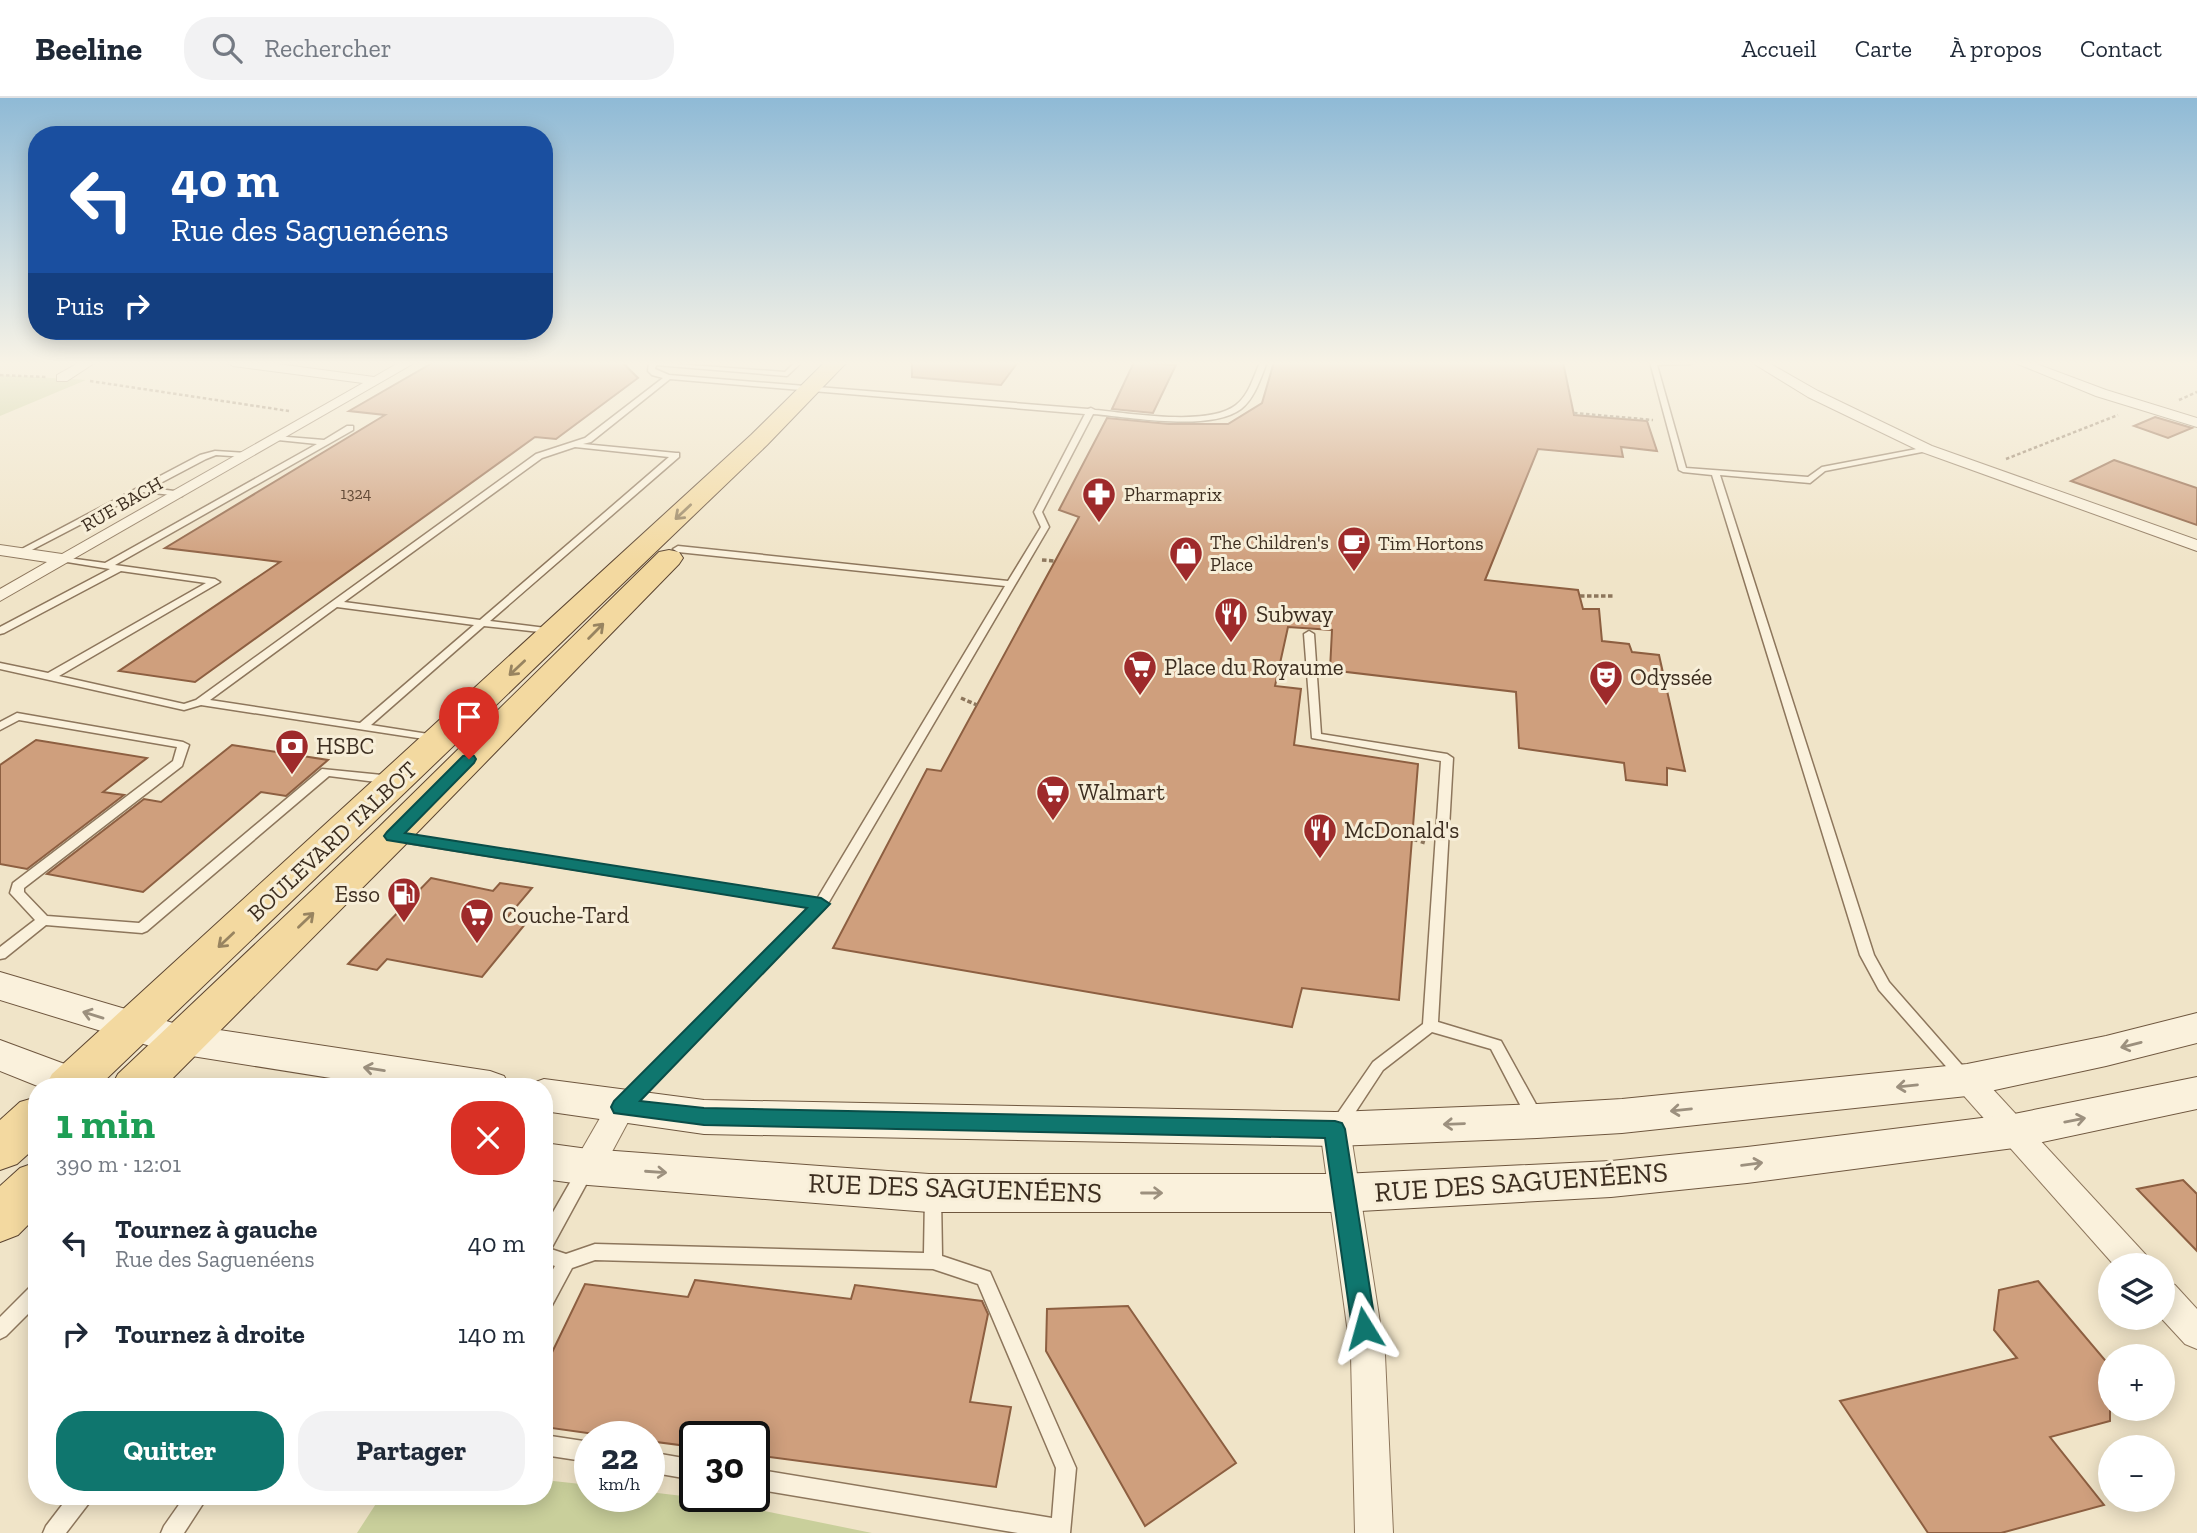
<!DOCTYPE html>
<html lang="fr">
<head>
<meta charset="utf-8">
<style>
  :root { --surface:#fff; --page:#f2f2f3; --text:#1f2937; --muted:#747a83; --line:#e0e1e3; --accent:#0f766e }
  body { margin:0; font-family:"Zilla Slab",serif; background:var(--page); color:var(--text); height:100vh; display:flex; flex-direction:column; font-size:26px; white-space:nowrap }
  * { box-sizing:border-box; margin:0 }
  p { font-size:23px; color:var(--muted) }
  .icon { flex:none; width:38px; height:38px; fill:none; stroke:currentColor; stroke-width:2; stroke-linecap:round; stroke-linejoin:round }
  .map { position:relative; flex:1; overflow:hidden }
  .sheet { position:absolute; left:28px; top:980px; width:525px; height:427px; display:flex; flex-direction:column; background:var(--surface); border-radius:28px; box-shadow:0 4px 18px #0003 }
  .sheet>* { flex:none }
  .guide { position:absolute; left:28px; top:28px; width:525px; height:214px; border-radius:28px; box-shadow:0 4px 18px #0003; background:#1a4fa0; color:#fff; overflow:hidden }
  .controls { position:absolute; left:2098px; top:1155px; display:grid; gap:14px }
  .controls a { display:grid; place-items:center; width:77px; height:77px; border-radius:50%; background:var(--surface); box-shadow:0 4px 18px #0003; font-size:35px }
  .speed { position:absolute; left:574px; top:1323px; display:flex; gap:14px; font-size:35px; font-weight:700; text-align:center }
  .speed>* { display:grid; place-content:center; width:91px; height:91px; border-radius:50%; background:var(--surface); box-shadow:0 4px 18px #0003; line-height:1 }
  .speed small { font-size:18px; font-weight:400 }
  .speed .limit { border:4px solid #111; border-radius:10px; background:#fff; color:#111 }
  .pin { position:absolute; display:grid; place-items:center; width:60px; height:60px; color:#fff; margin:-72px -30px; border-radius:50% 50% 50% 0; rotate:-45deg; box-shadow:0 0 7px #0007 }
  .pin .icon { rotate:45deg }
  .me { position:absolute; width:77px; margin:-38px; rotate:352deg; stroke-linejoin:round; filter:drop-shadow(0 0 5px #0008) }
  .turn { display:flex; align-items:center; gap:24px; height:147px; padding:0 28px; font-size:32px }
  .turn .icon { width:91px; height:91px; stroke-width:2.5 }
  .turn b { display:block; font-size:49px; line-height:60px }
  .then { display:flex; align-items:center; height:66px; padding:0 28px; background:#0003; gap:14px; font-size:26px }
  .round { display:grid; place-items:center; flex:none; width:74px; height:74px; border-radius:28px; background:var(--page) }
  .head { display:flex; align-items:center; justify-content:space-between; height:119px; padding:0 28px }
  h1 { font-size:42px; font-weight:800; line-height:52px; color:#1e9e55 }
  .primary-button { display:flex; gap:14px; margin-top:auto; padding:14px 28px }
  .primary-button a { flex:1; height:80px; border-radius:28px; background:var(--accent); color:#fff; font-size:28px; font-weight:800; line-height:80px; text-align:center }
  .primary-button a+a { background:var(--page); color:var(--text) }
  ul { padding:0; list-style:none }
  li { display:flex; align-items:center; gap:21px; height:91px; padding:0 28px }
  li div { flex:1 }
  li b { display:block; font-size:26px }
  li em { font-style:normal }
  header { display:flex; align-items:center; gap:42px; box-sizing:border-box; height:98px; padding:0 35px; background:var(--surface); border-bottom:2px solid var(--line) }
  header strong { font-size:33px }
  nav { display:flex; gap:38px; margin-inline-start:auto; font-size:24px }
  .search { width:490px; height:63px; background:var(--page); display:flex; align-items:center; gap:18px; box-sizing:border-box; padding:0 24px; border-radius:28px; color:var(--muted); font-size:26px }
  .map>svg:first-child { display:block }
  .green { fill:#c9cf9b }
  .building { fill:#cf9f7d; stroke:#8d5f41; stroke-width:2 }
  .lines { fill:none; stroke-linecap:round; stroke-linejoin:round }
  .lane-casing { stroke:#8d765c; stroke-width:3 }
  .street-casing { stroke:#8d765c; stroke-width:2 }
  .secondary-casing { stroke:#6f573f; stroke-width:2 }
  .primary-casing { stroke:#5b4430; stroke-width:2 }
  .path-far2 { stroke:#8d765c; stroke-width:2.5; stroke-dasharray:3.5 2.5; stroke-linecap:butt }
  .path-far1 { stroke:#8d765c; stroke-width:3.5; stroke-dasharray:4.5 2.5; stroke-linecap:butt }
  .path { stroke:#8d765c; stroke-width:5; stroke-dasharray:6 3.5; stroke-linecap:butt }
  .lane { fill:#faf1dc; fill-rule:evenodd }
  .street { fill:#faf1dc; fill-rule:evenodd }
  .secondary { fill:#faf1dc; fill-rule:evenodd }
  .primary { fill:#f3d9a0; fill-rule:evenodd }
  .oneway { stroke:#988460 }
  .oneway2 { stroke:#9c907e }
  .route { fill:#0f766e; stroke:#0a4d48; stroke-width:2 }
  .labels { text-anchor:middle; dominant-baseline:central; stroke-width:6; stroke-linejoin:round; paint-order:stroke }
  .far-number-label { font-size:16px; fill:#624a37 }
  .far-poi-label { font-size:19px; fill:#3d2e20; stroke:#f7eed8; text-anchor:start }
  .far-street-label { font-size:19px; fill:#3d2e20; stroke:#f7eed8 }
  .poi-label { font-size:23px; fill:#3d2e20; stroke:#f7eed8; text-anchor:start }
  .street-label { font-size:23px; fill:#3d2e20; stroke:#f7eed8 }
  .near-street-label { font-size:28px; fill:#3d2e20; stroke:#f7eed8 }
</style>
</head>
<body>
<header>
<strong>Beeline</strong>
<div class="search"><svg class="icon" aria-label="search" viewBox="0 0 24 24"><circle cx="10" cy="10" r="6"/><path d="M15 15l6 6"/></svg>Rechercher</div>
<nav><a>Accueil</a><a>Carte</a><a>À propos</a><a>Contact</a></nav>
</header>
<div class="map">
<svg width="2197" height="1435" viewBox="0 0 2197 1435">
  <rect width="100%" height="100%" fill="#f0e4c8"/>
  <g class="green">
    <polygon points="0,277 86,282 0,318"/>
    <polygon points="544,1382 590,1387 590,1398 649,1398 649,1394 700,1400 872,1435 357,1435 381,1398 544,1398"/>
  </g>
  <g class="building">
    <polygon points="434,264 622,264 638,280 556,341 535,339 195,584 119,573 280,464 165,450 385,317 349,313"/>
    <polygon points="912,264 1018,264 1001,287 912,279"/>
    <polygon points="1134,264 1176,267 1153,315 1112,311"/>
    <polygon points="1274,264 1563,264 1574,317 1647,323 1657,353 1621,349 1623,359 1538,351 1485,482 1578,492 1583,511 1599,511 1602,543 1629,546 1632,554 1659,557 1685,673 1667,670 1667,687 1626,682 1624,665 1519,650 1516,594 1330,572 1332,532 1288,529 1275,588 1301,591 1294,647 1418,666 1399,902 1302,890 1292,929 833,850 927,671 941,673 1079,419 1059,412 1107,320 1169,326 1228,326 1262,305"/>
    <polygon points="2155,319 2192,330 2168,340 2134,328"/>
    <polygon points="2114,362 2197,390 2197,427 2071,383"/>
    <polygon points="36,642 147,660 103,694 124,697 27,771 0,766 0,667"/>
    <polygon points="232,647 328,662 286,698 261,694 143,794 47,776 144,701 161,704"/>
    <polygon points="431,780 493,793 500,785 532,790 505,822 526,825 482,879 387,861 377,872 348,866"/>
    <polygon points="2183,1082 2197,1096 2197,1153 2137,1091"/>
    <polygon points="695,1182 851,1201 855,1187 982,1203 988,1216 970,1304 1011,1309 996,1389 754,1357 754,1339 695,1339 695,1349 649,1343 649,1339 616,1339 544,1329 544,1271 585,1186 688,1199"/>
    <polygon points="2038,1183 2110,1268 2110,1323 2050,1339 2104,1407 2001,1435 1928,1435 1840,1303 2017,1260 1994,1232 1999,1192"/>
    <polygon points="1128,1208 1236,1365 1145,1428 1046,1253 1047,1211"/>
  </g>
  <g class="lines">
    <g class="lane-casing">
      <g id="lane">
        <path d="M649,264L785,274L795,264H802L787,278L656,267L655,271L669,277L1088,311L1091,310L1095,312C1130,315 1208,329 1236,307C1249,297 1254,278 1260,264H1267C1261,279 1255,300 1241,311C1210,334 1130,319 1093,316L1042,414L1049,429L826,809L632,1008L626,1010L620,1008L618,1004L620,1000L810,809L396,743L392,742L390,739L392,736L396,735L817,801L1005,488L678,454L673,451L678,448L1008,483L1041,429L1034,414L1085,316L670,281L591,344L583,346L676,355H679V359L490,523L554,531L558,532V536L484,528L371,627L441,638L443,640L437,643L201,607L184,612L0,571V565L48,575L206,485L121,473L4,535L0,536V529L110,471L61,463V459L105,465L317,346L278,342L274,340L275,338L324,342L347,328H353V332L115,467L215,481L220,484L59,578L184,606L196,602L536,356L585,340L663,280L652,277L648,273ZM575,349L669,359L480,522L344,504L542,360ZM337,509L474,527L360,625L210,602Z"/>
        <polygon points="1650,264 1693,264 1690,266 1657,267 1686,370 1808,379 1822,369 1927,349 1931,351 1927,353 1825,373 1810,385 1720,377 1874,857 1889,884 1968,974 1971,978 1968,982 1963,984 1958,982 1879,892 1860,857 1712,377 1683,374 1679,372"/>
        <polygon points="215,353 247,355 251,357 247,359 216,357 206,361 151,390 182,394 182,398 143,394 22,457 19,458 14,455 200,357"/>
        <polygon points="1309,533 1314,536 1321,636 1447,656 1453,660 1438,924 1501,943 1543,1019 1541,1024 1535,1025 1529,1024 1491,951 1432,934 1383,972 1345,1030 1339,1032 1333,1030 1331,1025 1373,964 1423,926 1441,663 1312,640 1304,536"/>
        <polygon points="17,615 183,644 189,647 182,668 24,790 24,794 47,818 139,825 322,671 392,678 398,682 392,686 329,678 147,833 142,835 46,827 5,860 0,861 0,849 35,822 10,795 13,785 173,663 177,649 19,622 0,632 0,624"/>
        <polygon points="586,1065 592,1067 594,1072 551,1151 566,1156 595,1146 924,1155 925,1098 927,1093 933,1091 939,1093 941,1098 942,1158 990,1174 1076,1370 1070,1435 1018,1435 754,1391 754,1371 1052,1420 1056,1370 978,1186 933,1171 595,1162 572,1170 550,1211 544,1213 544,1187 555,1168 544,1164 544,1130 580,1067"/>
        <polygon points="37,1186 37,1207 6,1238 0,1241 0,1219 31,1188"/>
        <polygon points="544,1337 590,1344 590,1364 544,1357"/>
        <polygon points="649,1354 695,1362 695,1382 649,1374"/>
        <polygon points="69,1398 92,1398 89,1405 66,1435 43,1435 46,1428"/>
        <polygon points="185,1398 208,1398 184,1435 161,1435 164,1428"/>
      </g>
    </g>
    <g class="street-casing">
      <g id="street">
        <polygon points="80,264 96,264 67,283 57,283 57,277"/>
        <polygon points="227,264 263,264 374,279 400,264 416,264 0,503 0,491 47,464 0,457 0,447 62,456 363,285 233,268"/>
        <polygon points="1751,264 1767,264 1818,293 1932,348 2197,442 2197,453 1922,354 1808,299"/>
        <polygon points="2013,264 2031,264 2106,292 2197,320 2197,329 2096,298"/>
        <polygon points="1967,971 1977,974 2146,1157 2151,1167 2114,1167 1957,990 1953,982 1957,974"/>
        <polygon points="621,997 631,1001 636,1009 599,1078 588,1082 577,1078 573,1069 577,1060 611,1001"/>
        <polygon points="1335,1019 1345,1022 1350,1031 1385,1257 1393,1435 1355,1435 1351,1257 1320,1031 1325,1022"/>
        <polygon points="2163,1183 2175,1187 2197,1211 2197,1251 2185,1246 2161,1220"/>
      </g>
    </g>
    <g class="secondary-casing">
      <g id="secondary">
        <polygon points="0,874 173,925 490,973 504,978 510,989 387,989 173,955 0,902"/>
        <polygon points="2197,915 2197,945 2106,968 1967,998 1622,1035 1537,1040 1335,1048 704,1036 544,1013 544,989 528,989 530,986 544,981 704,1002 1335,1014 1537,1006 1622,1001 1967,966 2106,938"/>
        <polygon points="0,942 97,978 103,989 40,989 0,973"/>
        <polygon points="2197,979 2197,1011 2014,1050 1747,1085 1611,1099 1342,1114 929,1114 588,1087 544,1081 544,1045 588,1051 929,1076 1342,1076 1611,1063 1747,1049 2014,1016"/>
      </g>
    </g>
    <g class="primary-casing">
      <g id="primary">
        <polygon points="825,264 847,264 767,347 98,989 45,989 52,976 751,337"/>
        <polygon points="669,452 679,454 683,460 679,466 405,747 164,989 111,989 118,976 379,729 659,454"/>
        <polygon points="37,999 37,1048 17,1066 0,1072 0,1022 20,1004"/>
        <polygon points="37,1064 37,1118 18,1137 0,1144 0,1088 20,1070"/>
      </g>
    </g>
    <g class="path-far2">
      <polyline points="0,277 46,279"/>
      <polyline points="90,283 289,313"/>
      <polyline points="2179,302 2197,294"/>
      <polyline points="1574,315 1653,322"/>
      <polyline points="2006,361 2118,317"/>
    </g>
    <g class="path-far1">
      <polyline points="1042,462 1055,463"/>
      <polyline points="1580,498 1614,498"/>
      <polyline points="961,600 977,607"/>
    </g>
    <polyline class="path" points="1412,740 1425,744"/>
    <use href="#lane" class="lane"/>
    <use href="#street" class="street"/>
    <use href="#secondary" class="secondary"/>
    <use href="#primary" class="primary"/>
  </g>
  <defs><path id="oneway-shaft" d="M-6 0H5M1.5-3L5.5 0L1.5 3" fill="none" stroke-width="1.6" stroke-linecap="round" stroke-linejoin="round" transform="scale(1.75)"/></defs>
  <g class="oneway">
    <use href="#oneway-shaft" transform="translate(683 414) rotate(137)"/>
    <use href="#oneway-shaft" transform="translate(596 533) rotate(-45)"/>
    <use href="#oneway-shaft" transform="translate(517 570) rotate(137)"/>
    <use href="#oneway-shaft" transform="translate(306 822) rotate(-44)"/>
    <use href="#oneway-shaft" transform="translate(226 842) rotate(137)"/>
  </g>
  <g class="oneway2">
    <use href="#oneway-shaft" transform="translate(93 917) rotate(-163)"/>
    <use href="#oneway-shaft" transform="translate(2131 947) rotate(166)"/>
    <use href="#oneway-shaft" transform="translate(374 971) rotate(-171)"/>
    <use href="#oneway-shaft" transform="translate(1907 988) rotate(174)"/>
    <use href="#oneway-shaft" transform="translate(1681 1012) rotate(174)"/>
    <use href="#oneway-shaft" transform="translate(2075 1022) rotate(-11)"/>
    <use href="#oneway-shaft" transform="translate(1454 1026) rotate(178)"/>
    <use href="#oneway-shaft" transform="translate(1752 1066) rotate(-7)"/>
    <use href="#oneway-shaft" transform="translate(656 1074) rotate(4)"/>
    <use href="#oneway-shaft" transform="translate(1152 1095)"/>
  </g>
  <linearGradient id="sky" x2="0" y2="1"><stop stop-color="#8fbad6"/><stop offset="0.57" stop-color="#f8f3e6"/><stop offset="1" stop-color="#f8f3e6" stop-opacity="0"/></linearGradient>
  <rect width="2197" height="465" fill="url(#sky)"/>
  <polygon class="route" points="469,657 474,658 476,661 474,665 405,735 821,800 830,806 640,1003 704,1010 1335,1023 1342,1025 1345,1031 1376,1230 1372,1238 1364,1241 1356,1238 1352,1230 1325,1040 704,1027 614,1015 611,1009 614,1003 807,810 387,742 384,738 387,734 463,658"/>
  <defs>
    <g id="pharmacy-pin" transform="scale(1.75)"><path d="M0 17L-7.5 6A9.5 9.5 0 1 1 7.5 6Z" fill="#9e2a2b" stroke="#f7eed8"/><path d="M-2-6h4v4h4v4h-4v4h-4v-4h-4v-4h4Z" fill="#fff"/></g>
    <g id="cafe-pin" transform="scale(1.75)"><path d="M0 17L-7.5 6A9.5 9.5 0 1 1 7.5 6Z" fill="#9e2a2b" stroke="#f7eed8"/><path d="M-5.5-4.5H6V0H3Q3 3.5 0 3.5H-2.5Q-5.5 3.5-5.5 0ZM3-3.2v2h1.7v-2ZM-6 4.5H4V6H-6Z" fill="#fff"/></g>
    <g id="shop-pin" transform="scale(1.75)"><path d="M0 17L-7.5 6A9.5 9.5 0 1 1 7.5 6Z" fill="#9e2a2b" stroke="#f7eed8"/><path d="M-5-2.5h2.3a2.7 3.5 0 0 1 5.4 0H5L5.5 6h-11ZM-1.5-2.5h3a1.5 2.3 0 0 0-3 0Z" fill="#fff"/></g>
    <g id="restaurant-pin" transform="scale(1.75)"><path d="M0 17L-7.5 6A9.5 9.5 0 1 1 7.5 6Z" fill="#9e2a2b" stroke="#f7eed8"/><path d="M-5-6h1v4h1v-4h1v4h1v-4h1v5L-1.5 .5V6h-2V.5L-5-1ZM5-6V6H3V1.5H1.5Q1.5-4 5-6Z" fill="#fff"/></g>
    <g id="supermarket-pin" transform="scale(1.75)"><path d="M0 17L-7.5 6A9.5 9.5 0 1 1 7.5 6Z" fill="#9e2a2b" stroke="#f7eed8"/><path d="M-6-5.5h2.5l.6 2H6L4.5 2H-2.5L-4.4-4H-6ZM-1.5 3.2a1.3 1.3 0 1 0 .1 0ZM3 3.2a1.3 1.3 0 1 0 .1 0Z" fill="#fff"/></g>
    <g id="theatre-pin" transform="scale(1.75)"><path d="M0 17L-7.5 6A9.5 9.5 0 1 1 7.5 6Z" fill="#9e2a2b" stroke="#f7eed8"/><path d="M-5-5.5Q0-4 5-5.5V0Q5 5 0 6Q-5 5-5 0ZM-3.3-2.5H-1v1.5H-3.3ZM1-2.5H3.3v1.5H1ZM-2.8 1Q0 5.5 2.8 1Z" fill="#fff"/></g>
    <g id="bank-pin" transform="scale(1.75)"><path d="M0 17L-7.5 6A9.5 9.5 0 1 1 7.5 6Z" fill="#9e2a2b" stroke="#f7eed8"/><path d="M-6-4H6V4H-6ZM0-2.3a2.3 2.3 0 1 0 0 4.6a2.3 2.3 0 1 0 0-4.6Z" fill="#fff"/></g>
    <g id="fuel-pin" transform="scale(1.75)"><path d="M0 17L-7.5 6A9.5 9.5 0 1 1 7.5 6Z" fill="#9e2a2b" stroke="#f7eed8"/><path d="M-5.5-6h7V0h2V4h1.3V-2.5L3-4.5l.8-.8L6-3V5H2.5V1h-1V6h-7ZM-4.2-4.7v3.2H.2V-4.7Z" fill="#fff"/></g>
  </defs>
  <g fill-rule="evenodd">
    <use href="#pharmacy-pin" x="1099" y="396"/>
    <use href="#cafe-pin" x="1354" y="445"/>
    <use href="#shop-pin" x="1186" y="455"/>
    <use href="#restaurant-pin" x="1231" y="516"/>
    <use href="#supermarket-pin" x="1140" y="569"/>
    <use href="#theatre-pin" x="1606" y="579"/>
    <use href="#bank-pin" x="292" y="648"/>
    <use href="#supermarket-pin" x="1053" y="694"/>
    <use href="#restaurant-pin" x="1320" y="732"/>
    <use href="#fuel-pin" x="404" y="796"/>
    <use href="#supermarket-pin" x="477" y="817"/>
  </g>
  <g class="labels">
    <g class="far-number-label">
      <text x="356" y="395">1324</text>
    </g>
    <g class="far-poi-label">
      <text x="1124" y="396">Pharmaprix</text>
      <text x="1210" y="444">The Children's<tspan x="1210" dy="22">Place</tspan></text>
      <text x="1378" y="445">Tim Hortons</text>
    </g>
    <g class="far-street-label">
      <text transform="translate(122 406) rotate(-30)">RUE BACH</text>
    </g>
    <g class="poi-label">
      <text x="1256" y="516">Subway</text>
      <text x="1164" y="569">Place du Royaume</text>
      <text x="1630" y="579">Odyssée</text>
      <text x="316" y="648">HSBC</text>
      <text x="1078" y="694">Walmart</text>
      <text x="1344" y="732">McDonald's</text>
      <text x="380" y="796" text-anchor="end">Esso</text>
      <text x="502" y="817">Couche-Tard</text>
    </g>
    <g class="street-label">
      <text transform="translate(332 743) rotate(-43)">BOULEVARD TALBOT</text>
    </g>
    <g class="near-street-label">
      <text transform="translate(1521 1084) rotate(-4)">RUE DES SAGUENÉENS</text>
      <text transform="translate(955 1090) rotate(2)">RUE DES SAGUENÉENS</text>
    </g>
  </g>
</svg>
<div class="controls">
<a><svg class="icon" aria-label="layers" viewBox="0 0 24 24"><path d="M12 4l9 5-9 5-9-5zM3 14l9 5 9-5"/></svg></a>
<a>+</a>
<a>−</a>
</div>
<div class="speed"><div>22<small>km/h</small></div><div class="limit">30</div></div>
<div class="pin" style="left:469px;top:661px;background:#d93025"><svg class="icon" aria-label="arrive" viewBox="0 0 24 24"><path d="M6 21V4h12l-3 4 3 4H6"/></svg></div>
<svg class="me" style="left:1364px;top:1230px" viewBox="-20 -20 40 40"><path d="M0-17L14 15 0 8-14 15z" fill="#0f766e" stroke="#fff" stroke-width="4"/></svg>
<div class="guide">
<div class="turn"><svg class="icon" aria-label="left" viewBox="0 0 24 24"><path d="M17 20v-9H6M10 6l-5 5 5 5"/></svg><div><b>40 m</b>Rue des Saguenéens</div></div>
<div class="then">Puis<svg class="icon" aria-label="right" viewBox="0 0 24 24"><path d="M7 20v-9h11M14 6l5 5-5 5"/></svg></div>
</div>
<section class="sheet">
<div class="head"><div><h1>1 min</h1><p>390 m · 12:01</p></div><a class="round" style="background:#d93025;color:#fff"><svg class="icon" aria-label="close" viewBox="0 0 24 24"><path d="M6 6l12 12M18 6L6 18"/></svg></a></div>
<ul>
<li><svg class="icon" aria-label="left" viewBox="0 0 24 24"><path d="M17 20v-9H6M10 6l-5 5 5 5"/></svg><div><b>Tournez à gauche</b><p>Rue des Saguenéens</p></div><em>40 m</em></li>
<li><svg class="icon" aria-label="right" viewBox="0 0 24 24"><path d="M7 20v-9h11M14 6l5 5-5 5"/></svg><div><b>Tournez à droite</b></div><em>140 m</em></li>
</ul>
<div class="primary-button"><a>Quitter</a><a>Partager</a></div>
</section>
</div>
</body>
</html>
